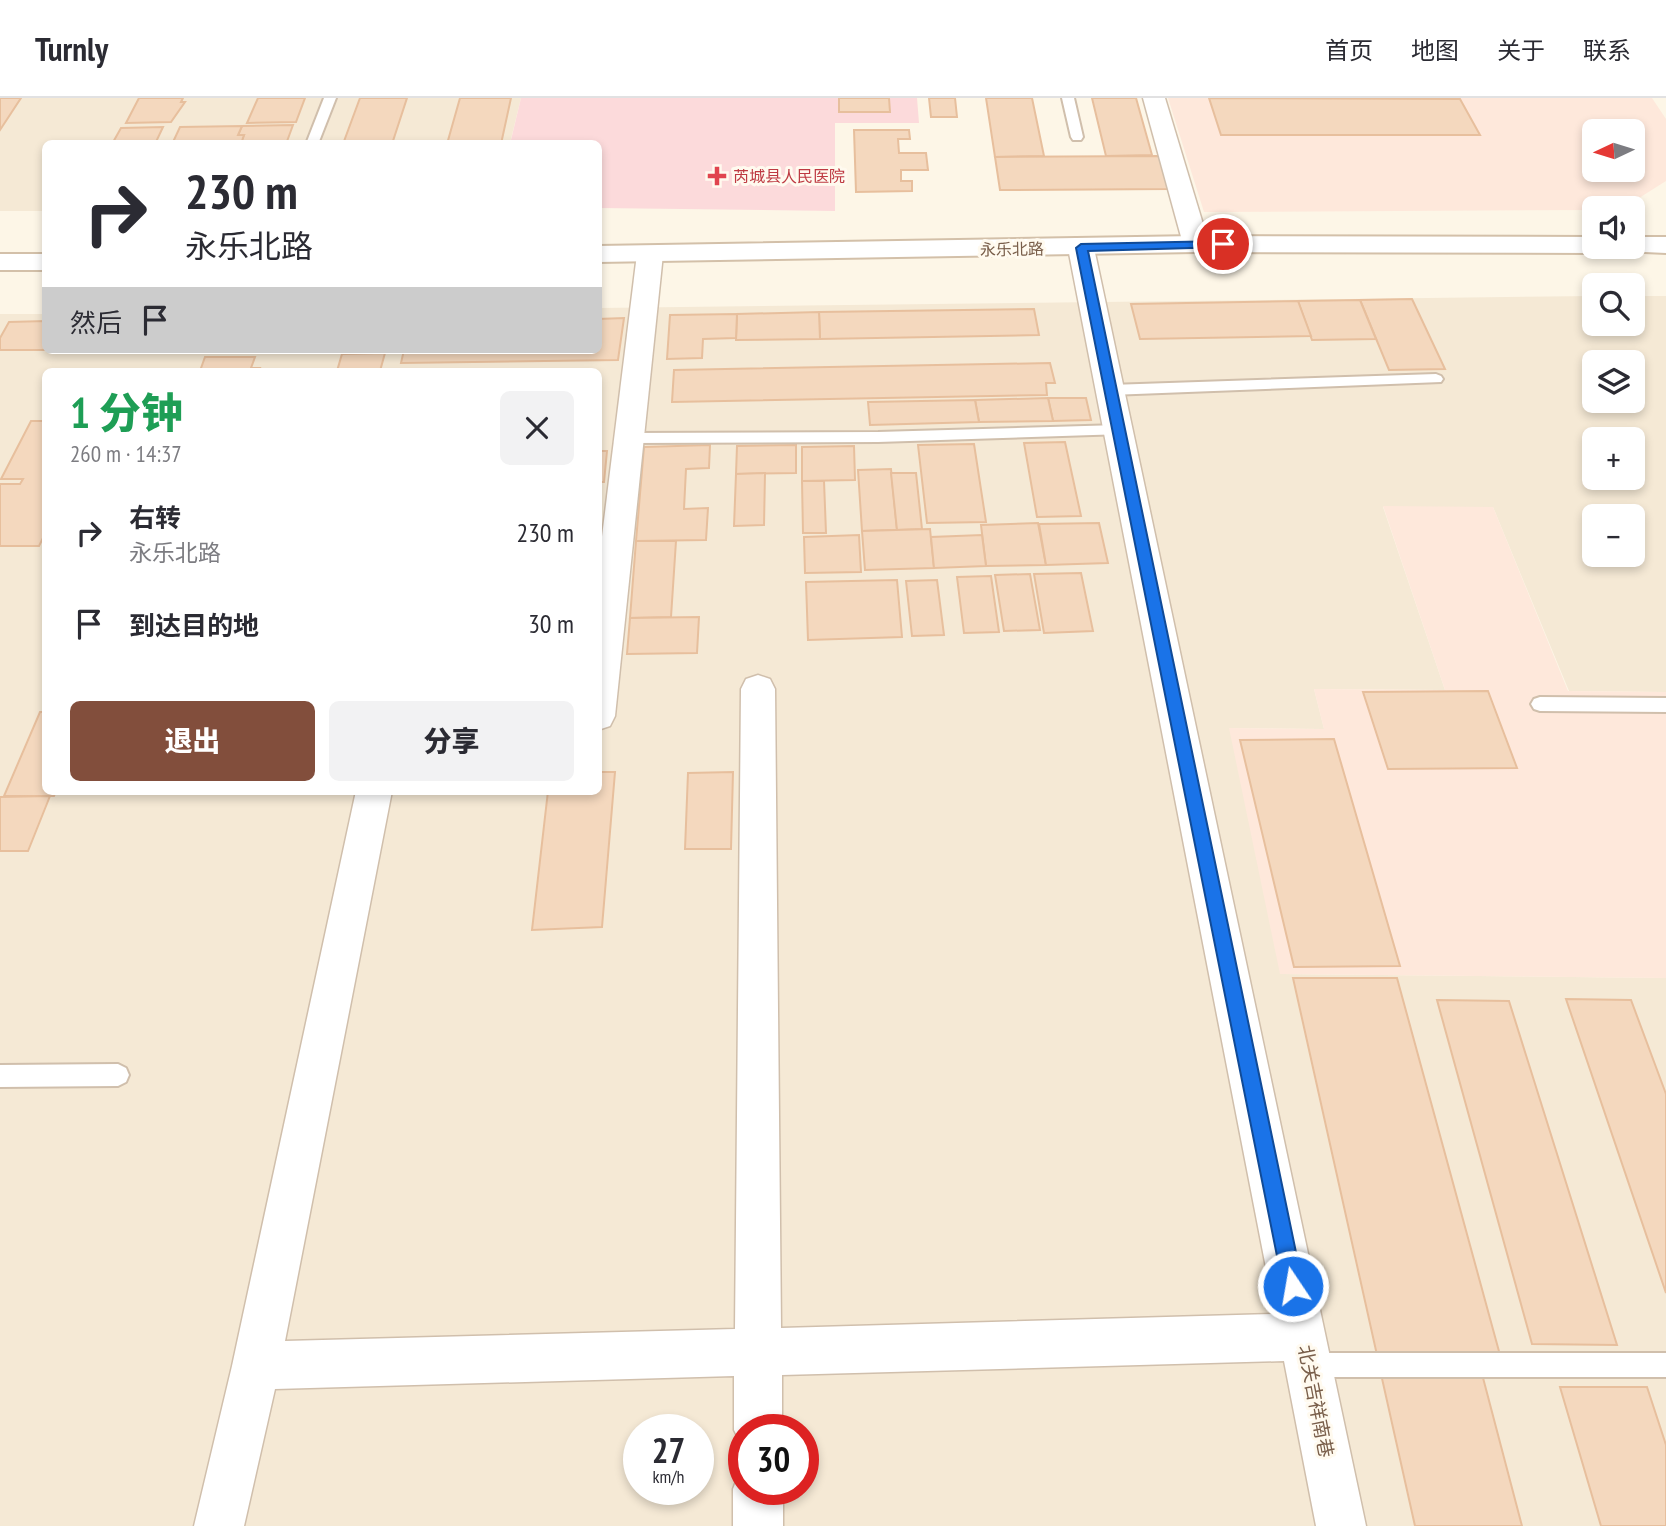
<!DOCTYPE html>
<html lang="zh">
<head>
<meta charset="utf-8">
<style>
  :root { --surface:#fff; --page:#f2f2f3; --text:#2b2b33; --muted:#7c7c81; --line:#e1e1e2; --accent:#824e3c }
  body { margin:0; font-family:"PT Sans Narrow","Noto Sans SC",sans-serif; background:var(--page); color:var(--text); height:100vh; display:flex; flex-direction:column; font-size:26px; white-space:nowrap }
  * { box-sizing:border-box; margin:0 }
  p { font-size:23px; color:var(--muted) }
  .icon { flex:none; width:38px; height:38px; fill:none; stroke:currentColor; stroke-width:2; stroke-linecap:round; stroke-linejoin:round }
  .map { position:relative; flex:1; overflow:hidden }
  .drawer { position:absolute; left:42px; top:270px; width:560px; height:427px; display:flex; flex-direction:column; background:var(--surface); border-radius:10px; box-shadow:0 4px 10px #0003 }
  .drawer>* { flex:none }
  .banner { position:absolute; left:42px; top:42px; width:560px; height:214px; border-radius:10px; box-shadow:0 4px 10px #0003; background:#fff; color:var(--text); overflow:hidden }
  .needle { width:46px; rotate:266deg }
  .fabs { position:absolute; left:1582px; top:21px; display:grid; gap:14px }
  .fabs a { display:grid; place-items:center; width:63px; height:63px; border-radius:10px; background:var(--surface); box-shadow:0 4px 10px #0003; font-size:35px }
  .speed { position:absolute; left:623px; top:1316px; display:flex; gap:14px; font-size:35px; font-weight:700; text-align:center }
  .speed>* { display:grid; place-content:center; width:91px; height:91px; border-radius:50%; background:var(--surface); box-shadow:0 4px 10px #0003; line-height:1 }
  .speed small { font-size:18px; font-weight:400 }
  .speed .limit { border:10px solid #d22; background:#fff; color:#111 }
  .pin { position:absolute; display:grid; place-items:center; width:60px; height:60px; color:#fff; margin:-30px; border:4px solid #fff; border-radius:50%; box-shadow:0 2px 7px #0007 }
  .me { position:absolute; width:77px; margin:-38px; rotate:348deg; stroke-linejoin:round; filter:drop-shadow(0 0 5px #0008) }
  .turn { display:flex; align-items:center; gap:24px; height:147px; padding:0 28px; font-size:32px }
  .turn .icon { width:91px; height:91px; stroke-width:2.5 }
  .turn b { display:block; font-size:49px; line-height:60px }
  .then { display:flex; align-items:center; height:66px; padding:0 28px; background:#0003; gap:14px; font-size:26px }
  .round { display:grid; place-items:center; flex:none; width:74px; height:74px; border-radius:10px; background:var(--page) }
  .summary { display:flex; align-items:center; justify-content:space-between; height:119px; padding:0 28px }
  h1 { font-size:42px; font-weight:800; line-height:52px; color:#1e9e55 }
  .primary-button { display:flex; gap:14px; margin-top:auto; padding:14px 28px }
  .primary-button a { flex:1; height:80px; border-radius:10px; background:var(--accent); color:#fff; font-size:28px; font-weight:800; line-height:80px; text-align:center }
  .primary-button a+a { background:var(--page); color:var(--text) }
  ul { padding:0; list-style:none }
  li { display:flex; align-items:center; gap:21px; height:91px; padding:0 28px }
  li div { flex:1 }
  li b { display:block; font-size:26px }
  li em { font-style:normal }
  header { display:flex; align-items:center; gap:42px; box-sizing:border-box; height:98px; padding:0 35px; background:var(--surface); border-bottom:2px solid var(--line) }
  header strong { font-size:33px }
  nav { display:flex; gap:38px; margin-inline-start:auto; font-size:24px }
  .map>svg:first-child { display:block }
  .residential { fill:#f5e9d5; fill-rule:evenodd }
  .commercial { fill:#fee8db; fill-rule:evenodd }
  .medical { fill:#fcdadb }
  .building { fill:#f4d8be; stroke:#e7bf9d; stroke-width:2 }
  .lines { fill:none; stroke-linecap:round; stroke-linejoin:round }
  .lane-casing { stroke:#d0bfac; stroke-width:4 }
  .street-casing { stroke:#d0bfac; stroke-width:3 }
  .secondary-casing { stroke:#d3c0a9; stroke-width:4 }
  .lane { fill:#fff; fill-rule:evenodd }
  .street { fill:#fff; fill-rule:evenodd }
  .secondary { fill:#fff; fill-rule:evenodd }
  .route { fill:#1a73e8; stroke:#114b97; stroke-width:2 }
  .health-dot { fill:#e0444e; stroke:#fffaef; stroke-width:2.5 }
  .labels { text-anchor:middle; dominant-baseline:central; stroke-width:6; stroke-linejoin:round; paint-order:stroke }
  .far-health-label { font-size:16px; fill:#be3a42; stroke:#fffaef; text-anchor:start }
  .far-street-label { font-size:16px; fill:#795e4a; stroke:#fffaef }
  .street-label { font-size:19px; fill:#795e4a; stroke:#fffaef }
</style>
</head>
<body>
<header>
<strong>Turnly</strong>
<nav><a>首页</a><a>地图</a><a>关于</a><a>联系</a></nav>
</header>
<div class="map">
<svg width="1666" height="1428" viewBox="0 0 1666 1428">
  <rect width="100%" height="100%" fill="#fdf6e7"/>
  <g class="residential">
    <polygon points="0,0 521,0 510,45 46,46 45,113 0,113"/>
    <path d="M1594,198V226H1633V198H1666V594L1569,593L1493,409H1383L1445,592L1314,591L1324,631L1230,630L1281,876L1666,880V1428H0V216H45L46,252H598L599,210ZM1594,264H1633V303H1594ZM46,273H598V693H46ZM1594,341H1633V380H1594ZM1594,418H1633V457H1594ZM639,1332H698V1391H639ZM744,1332H803V1391H744Z"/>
  </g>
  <g class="commercial">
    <path d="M1168,0H1652L1666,21V83L1639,100L1594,112L1204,114ZM1594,33H1633V72H1594Z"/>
    <polygon points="1383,408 1493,409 1568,593 1666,594 1666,880 1280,876 1229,630 1324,631 1314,591 1445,592"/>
  </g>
  <polygon class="medical" points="521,0 917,0 919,25 835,25 835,113 599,110 598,46 510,46"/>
  <g class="building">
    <polygon points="0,0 21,0 0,32"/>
    <polygon points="139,0 183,0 181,4 185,4 171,24 126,25"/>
    <polygon points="258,0 305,0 296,24 247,25"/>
    <polygon points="360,0 407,0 392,46 343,46"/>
    <polygon points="460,0 511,0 501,46 447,46"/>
    <polygon points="839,0 889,0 890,14 839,14"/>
    <polygon points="929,0 955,0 957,19 931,19"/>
    <polygon points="986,0 1032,0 1044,58 995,59"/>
    <polygon points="1092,0 1136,0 1152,57 1106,58"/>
    <polygon points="1209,0 1460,1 1480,37 1221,37"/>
    <polygon points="293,27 286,46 240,46 244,37 238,37 242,28"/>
    <polygon points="242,28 238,37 244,37 242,43 173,44 180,29"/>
    <polygon points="163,29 155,46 112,46 121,30"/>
    <polygon points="854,32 909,32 910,41 898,41 899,55 926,55 928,72 901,72 901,83 912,83 912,93 856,94"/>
    <polygon points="1160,58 1169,91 1000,92 995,59"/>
    <polygon points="1412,201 1445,271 1389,272 1360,202"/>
    <polygon points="1360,202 1376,241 1312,242 1298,203"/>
    <polygon points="1298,203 1311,238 1140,241 1131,206"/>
    <polygon points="1034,211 1039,237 820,241 819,214"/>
    <polygon points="819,214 820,241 736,242 737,216"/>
    <polygon points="737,216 736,240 703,241 702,260 667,261 670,217"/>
    <polygon points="624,220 618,262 401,265 404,252 598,252 598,221"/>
    <polygon points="46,223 46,252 0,252 0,240 9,224"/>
    <polygon points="385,255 380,273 337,273 342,256"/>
    <polygon points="205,259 255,259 251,270 260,270 259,273 200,273"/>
    <polygon points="1050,265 1055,285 1046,285 1047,297 672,304 674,272"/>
    <polygon points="1048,300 1086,300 1091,322 1053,323"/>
    <polygon points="1048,300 1053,323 979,324 975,302"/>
    <polygon points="975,302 979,324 870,327 868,304"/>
    <polygon points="31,323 46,323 46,434 39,448 0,448 0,386 20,386 23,381 1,381"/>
    <polygon points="1065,344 1081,418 1037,419 1024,345"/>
    <polygon points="974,346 986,424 927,425 918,347"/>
    <polygon points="710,347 709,370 686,371 684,411 708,410 706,442 636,443 644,349"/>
    <polygon points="796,347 796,375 736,376 737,348"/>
    <polygon points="854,348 855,382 802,383 802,349"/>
    <polygon points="598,353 607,353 604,384 598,384"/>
    <polygon points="891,371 897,432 862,433 858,372"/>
    <polygon points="765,375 764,427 734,428 736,376"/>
    <polygon points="891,375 916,375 922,431 897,432"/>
    <polygon points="802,383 824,383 826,435 803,435"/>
    <polygon points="1038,425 1046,467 986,468 981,427"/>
    <polygon points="1099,425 1108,465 1046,467 1039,426"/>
    <polygon points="930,431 934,470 865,472 862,433"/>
    <polygon points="859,437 861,474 805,475 804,439"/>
    <polygon points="982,437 986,468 934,470 931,439"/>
    <polygon points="636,443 676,443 671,519 630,520"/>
    <polygon points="1081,475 1093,533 1044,535 1034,476"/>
    <polygon points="1030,476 1040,532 1004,533 995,477"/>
    <polygon points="991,478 999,534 964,535 957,479"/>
    <polygon points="897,482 902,539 808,542 806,484"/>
    <polygon points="937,482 944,537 912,538 906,483"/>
    <polygon points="699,519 697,555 627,556 630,520"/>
    <polygon points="1488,593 1517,670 1388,671 1363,594"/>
    <polygon points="40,614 46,614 46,693 56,693 54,698 4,698"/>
    <polygon points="1334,641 1400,868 1294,869 1240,642"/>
    <polygon points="598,674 615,674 602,829 532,832 548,693 598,693"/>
    <polygon points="733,674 731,751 685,751 688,675"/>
    <polygon points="50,698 28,753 0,753 0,699"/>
    <polygon points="1293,880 1397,880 1500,1257 1377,1257"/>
    <polygon points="1566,901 1631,902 1666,996 1666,1195"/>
    <polygon points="1437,902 1509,903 1617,1247 1532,1246"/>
    <polygon points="1381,1276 1482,1276 1522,1428 1415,1428"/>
    <polygon points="1560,1289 1647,1289 1666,1347 1666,1428 1601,1428"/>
  </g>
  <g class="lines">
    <g class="lane-casing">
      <g id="lane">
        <polygon points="324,0 336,0 318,46 306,46"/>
        <polygon points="1062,0 1074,0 1083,39 1081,42 1073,42 1071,39"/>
        <polygon points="1436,276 1441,278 1443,281 1441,284 1110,297 1103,292 1110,287"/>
        <polygon points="1119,327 1127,332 1124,336 878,344 630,345 622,340 630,335 878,334"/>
        <polygon points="1540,599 1666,600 1666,614 1540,613 1534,611 1531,606 1534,601"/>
        <polygon points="118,966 126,970 129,977 126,984 118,988 0,989 0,967"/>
        <polygon points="1309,1255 1666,1255 1666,1279 1309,1279 1300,1276 1297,1267 1300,1258"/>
      </g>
    </g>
    <g class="street-casing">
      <g id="street">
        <polygon points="1143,0 1165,0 1209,146 1205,151 1196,154 1187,151 1183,146"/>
        <polygon points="1081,142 1090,145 1094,150 1366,1428 1316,1428 1284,1263 782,1277 782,1332 744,1332 744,1351 734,1332 734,1278 275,1291 244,1428 194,1428 232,1268 356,693 392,693 285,1243 735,1231 741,591 746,581 758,577 770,581 775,591 781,1230 1275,1216 1068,150 1072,145"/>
        <polygon points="650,148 659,151 663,156 615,618 610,628 598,632 598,471 637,156 641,151"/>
        <polygon points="744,1372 744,1391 783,1391 783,1428 733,1428 733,1391 740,1373"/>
      </g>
    </g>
    <g class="secondary-casing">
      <g id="secondary">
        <polygon points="1196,138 1594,139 1594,149 1606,149 1604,153 1594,155 1196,154 598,164 598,148"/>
        <polygon points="1633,139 1666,139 1666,155 1623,153 1621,149 1633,149"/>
        <rect x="0" y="156" width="46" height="16"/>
      </g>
    </g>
    <use href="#lane" class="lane"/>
    <use href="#street" class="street"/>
    <use href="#secondary" class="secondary"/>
  </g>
  <polygon class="route" points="1223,143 1226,144 1226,149 1088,153 1303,1188 1300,1195 1293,1198 1286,1195 1283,1188 1076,150 1081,146"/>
  <path class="health-dot" d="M713.5 67.5h7v7h7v7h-7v7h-7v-7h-7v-7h7z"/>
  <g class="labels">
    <g class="far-health-label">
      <text x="733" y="78">芮城县人民医院</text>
    </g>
    <g class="far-street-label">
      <text transform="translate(1012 151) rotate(-1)">永乐北路</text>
    </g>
    <g class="street-label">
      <text transform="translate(1316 1303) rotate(79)">北关吉祥南巷</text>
    </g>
  </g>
</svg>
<div class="fabs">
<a><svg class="needle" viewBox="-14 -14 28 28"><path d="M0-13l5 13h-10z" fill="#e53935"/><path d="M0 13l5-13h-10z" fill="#7c7c81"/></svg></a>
<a><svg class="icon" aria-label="sound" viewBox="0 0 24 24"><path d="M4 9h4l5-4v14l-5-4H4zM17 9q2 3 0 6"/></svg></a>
<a><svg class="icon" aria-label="search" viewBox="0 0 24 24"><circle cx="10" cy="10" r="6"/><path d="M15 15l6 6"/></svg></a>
<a><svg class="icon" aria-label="layers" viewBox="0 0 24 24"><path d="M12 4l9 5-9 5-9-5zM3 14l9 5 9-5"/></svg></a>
<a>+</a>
<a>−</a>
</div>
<div class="speed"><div>27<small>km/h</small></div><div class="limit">30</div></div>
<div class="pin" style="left:1223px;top:146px;background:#d93025"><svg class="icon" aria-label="arrive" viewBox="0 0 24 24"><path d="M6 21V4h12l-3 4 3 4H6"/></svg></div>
<svg class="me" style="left:1293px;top:1188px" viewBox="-20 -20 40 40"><circle r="17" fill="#1a73e8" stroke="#fff" stroke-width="3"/><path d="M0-11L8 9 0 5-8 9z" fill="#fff"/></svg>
<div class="banner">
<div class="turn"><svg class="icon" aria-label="right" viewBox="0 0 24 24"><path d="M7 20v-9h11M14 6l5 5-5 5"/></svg><div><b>230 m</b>永乐北路</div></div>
<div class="then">然后<svg class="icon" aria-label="arrive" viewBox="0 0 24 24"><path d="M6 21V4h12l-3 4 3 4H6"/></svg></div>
</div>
<section class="drawer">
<div class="summary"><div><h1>1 分钟</h1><p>260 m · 14:37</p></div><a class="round"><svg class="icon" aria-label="close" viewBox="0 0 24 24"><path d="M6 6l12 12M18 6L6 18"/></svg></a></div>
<ul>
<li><svg class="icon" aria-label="right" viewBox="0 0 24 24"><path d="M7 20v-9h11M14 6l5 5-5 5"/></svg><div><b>右转</b><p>永乐北路</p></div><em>230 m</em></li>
<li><svg class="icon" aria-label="arrive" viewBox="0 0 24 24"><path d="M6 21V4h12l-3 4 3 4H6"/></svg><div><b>到达目的地</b></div><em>30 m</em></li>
</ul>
<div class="primary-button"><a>退出</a><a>分享</a></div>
</section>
</div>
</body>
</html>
